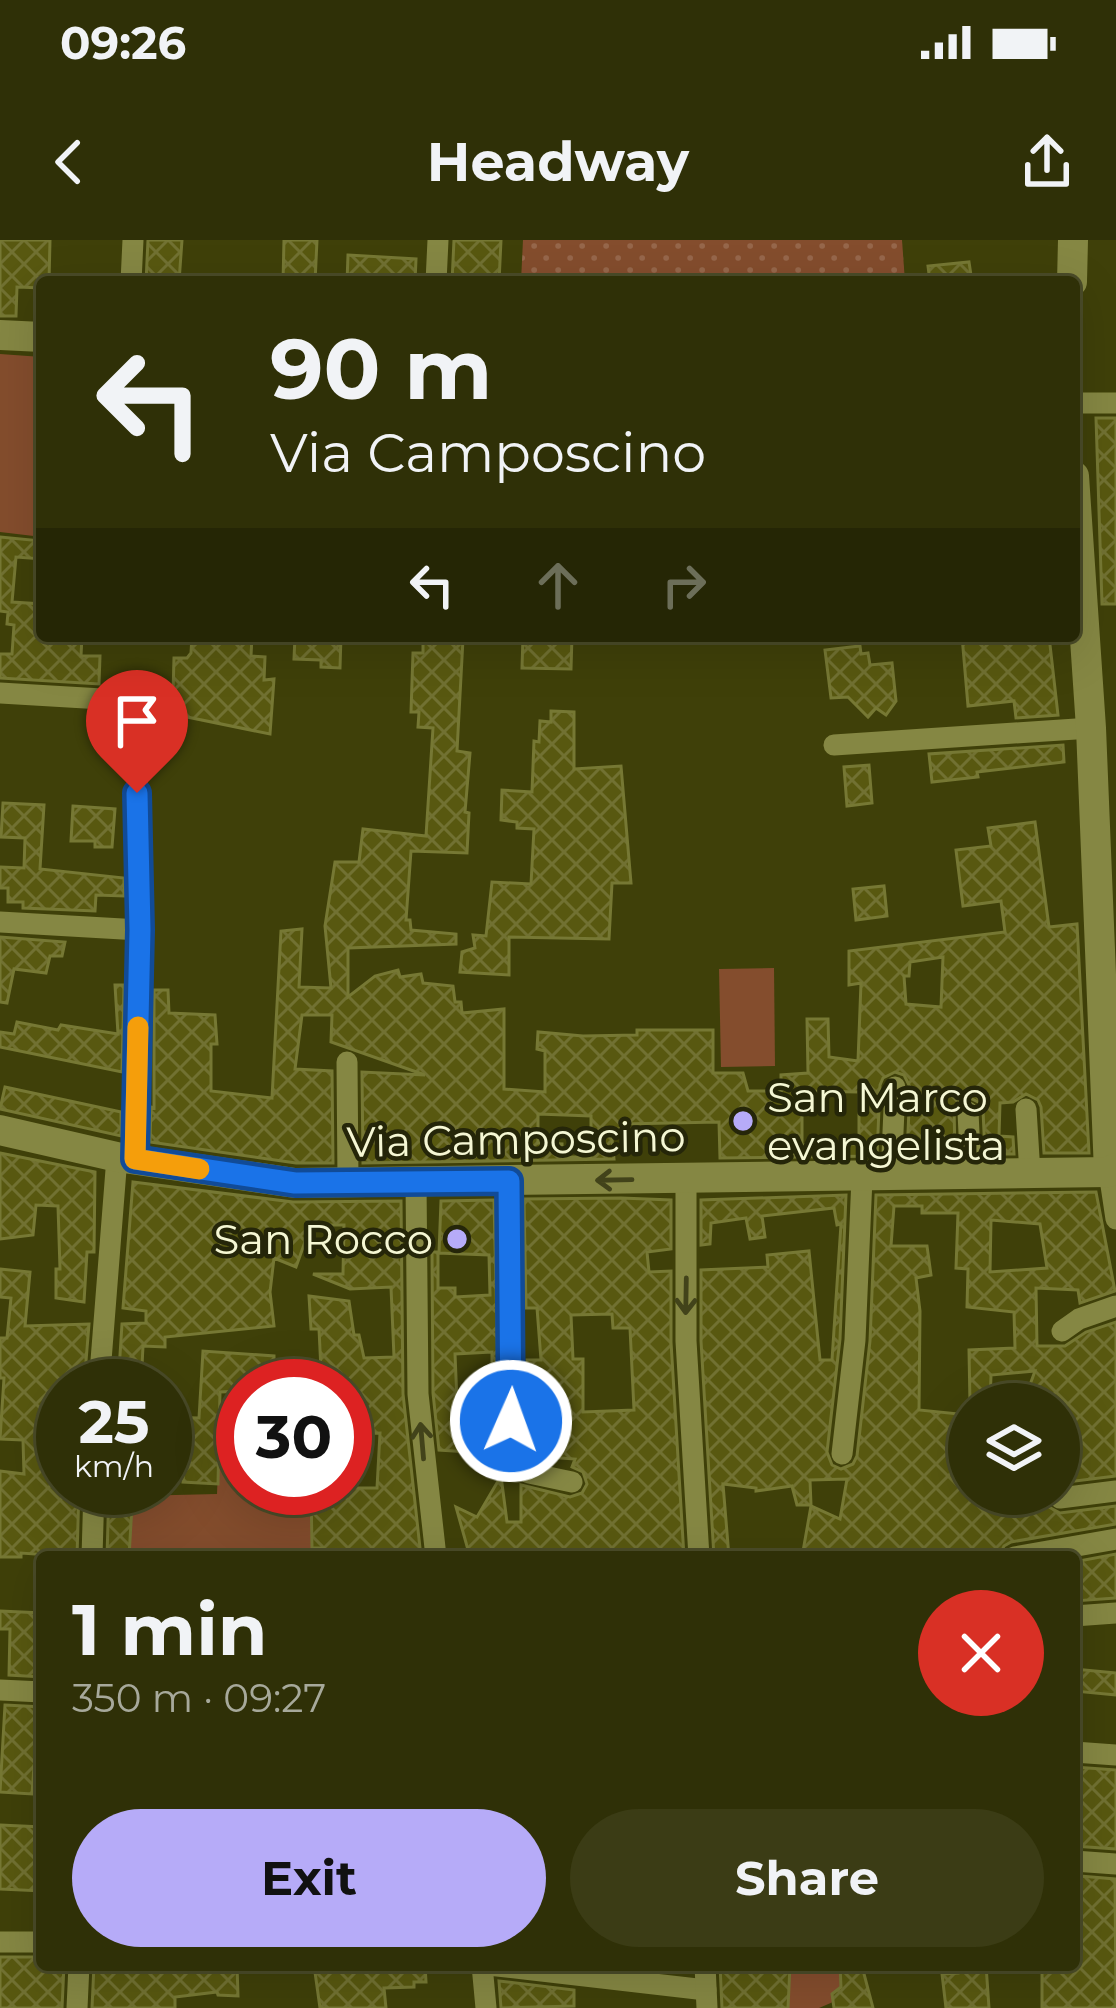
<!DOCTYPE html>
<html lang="en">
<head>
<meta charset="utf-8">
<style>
  :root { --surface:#2f3007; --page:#3b3c15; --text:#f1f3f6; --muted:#a7a99b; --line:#4a4b28; --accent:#b6abf8 }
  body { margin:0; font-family:Montserrat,sans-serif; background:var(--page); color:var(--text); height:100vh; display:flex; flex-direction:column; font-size:45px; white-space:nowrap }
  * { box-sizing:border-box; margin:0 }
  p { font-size:39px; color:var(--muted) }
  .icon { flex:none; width:66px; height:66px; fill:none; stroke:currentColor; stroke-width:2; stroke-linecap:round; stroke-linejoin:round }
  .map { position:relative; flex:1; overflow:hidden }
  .details { position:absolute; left:36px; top:1311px; width:1044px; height:420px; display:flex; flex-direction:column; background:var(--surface); border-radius:12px; box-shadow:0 12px 48px #0002,0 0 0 3px var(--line) }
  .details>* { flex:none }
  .hud { position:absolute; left:36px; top:36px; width:1044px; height:366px; border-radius:12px; box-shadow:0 12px 48px #0002,0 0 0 3px var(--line); background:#2f3007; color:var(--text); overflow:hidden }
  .controls { position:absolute; left:948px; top:1143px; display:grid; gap:24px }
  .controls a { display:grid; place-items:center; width:132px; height:132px; border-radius:50%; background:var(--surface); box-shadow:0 12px 48px #0002,0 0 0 3px var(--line); font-size:60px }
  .speed { position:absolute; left:36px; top:1119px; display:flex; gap:24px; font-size:60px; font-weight:700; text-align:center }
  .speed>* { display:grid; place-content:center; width:156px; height:156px; border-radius:50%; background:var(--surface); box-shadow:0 12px 48px #0002,0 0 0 3px var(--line); line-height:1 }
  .speed small { font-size:30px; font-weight:400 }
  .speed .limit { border:18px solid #d22; background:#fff; color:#111 }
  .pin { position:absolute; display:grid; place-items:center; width:102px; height:102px; color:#fff; margin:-123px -51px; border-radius:50% 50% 50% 0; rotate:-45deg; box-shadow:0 0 12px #0007 }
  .pin .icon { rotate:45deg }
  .me { position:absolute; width:132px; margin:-66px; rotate:2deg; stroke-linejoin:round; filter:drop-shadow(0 0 9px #0008) }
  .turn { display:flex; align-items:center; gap:42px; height:252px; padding:0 36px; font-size:54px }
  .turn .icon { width:156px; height:156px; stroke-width:2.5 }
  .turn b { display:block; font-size:84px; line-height:102px }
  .lanes { display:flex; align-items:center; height:114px; padding:0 36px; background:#0003; justify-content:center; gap:60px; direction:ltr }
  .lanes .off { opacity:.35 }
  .round { display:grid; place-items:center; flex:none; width:126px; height:126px; border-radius:63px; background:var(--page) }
  .headline { display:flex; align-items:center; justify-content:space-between; height:204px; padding:0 36px }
  h1 { font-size:72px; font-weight:700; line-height:90px }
  .button { display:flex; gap:24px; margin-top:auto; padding:24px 36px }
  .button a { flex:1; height:138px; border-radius:72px; background:var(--accent); color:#111; font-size:48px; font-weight:700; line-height:138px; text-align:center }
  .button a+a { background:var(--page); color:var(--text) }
  .status { display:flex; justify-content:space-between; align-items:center; height:84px; padding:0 60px; background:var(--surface); direction:ltr }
  .status svg { height:33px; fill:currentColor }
  header { display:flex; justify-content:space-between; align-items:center; height:156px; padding:0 36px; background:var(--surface); font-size:54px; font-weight:700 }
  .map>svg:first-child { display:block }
  .grass { fill:#844d2d }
  .park { fill:url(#park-dots) }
  .building { fill:url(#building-cross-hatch); stroke:#767834; stroke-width:3; fill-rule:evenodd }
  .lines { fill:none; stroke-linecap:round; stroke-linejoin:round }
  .street { stroke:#858743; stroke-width:21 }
  .secondary { stroke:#858743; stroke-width:30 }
  .oneway { stroke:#42431a }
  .route-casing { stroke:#114b97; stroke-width:30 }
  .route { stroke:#1a73e8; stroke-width:21 }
  .slow { stroke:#f59e0b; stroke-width:21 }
  .poi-dot { fill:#b6abf8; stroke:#252609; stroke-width:4.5 }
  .labels { text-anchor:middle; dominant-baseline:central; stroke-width:9; stroke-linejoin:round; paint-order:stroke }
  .poi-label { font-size:42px; fill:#f5f7d4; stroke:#252609; text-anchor:start }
  .street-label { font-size:42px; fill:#f5f7d4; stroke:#252609 }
</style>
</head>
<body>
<div class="status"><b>09:26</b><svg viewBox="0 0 49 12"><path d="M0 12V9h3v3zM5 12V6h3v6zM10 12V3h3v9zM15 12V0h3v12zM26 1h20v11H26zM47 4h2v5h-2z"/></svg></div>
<header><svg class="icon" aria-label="back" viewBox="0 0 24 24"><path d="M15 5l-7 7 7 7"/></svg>Headway<svg class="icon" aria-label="share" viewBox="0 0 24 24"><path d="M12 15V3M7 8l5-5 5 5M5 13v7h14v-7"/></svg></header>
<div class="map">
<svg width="1116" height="1768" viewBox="0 0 1116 1768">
  <defs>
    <pattern id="park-dots" width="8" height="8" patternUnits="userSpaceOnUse" patternTransform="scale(3)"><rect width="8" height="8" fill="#844d2d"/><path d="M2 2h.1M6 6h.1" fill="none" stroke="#96674b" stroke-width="1.8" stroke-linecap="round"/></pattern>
    <pattern id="building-cross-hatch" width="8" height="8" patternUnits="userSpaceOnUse" patternTransform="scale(3)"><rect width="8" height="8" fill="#585810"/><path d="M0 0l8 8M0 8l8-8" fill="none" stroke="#717132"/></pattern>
  </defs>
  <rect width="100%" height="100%" fill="#3f4009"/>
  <g class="grass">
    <polygon points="0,114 42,117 42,297 0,292"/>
    <polygon points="774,728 775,826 721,827 719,729"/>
    <polygon points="220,1179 243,1180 243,1248 311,1248 312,1307 324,1308 323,1317 129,1317 133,1256 217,1254"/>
    <polygon points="790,1725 840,1725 841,1747 833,1754 833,1762 819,1768 788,1768"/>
  </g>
  <polygon class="park" points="523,0 902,0 905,42 521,42"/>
  <g class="building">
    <polygon points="0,0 50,0 49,42 42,42 42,48 17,47 16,76 0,76"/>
    <polygon points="148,0 182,0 179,42 146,42"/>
    <polygon points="284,0 317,0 315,42 283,42"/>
    <polygon points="454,0 501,0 499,42 452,42"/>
    <polygon points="348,15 416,19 415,42 347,42"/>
    <polygon points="969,22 972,42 930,42 928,26"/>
    <polygon points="1096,178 1116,178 1116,364 1102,364"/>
    <polygon points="0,297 42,301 42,319 16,317 12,362 42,364 42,396 82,396 81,416 100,416 99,444 0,438 0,414 12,414 14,385 7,384 8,372 0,371"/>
    <polygon points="192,396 252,396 251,416 265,417 264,440 274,439 270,494 153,470 156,450 173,453 174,418 187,418 191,413"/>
    <polygon points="295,396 341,396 340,428 321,427 321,420 294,419"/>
    <path d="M423,396L463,399L457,511L470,513L465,572L469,573L467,613L411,611L406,680H410L411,690L456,694V704L348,708V757L375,736L398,730L400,737L421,734L423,743L453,746L455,762H461L462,773L504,769V849L545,852V811L537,809L538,792L583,796L637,795V790H713V833H743L748,851H781V835L808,833L807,779H828L829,817L858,821L861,743L849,745V711L1005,692L1001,661L963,666L956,610L991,606L988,588L1035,582L1049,687L1077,684L1089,913H1044L1041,867L1038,860L1026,854L1013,862L1000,863L999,896L1013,897L1014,914H985L983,870L980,863L968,857L954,866L955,915H907L910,847L904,835L895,832L883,838L880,845L877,916L720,918L719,882L622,884V889H611L614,919L363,923L362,832L425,835L331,802L332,775H302L295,829L332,831L333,923H296L150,902L151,867L154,868V750H168L169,773L215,775L217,804H211V851L272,858L281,691L302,689L299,747L331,748L325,686L335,622H359L363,589L426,596L433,488L418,487L419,472H411L413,413H423ZM943,717L941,767L906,764L904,736H909L910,722ZM802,851L859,852V904L802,905ZM538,874L591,876V917H562V904L538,903Z"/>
    <polygon points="523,396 572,396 571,429 522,428"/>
    <polygon points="962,396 1049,396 1058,475 1016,478 1014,461 968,466"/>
    <polygon points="860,406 861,414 868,413 870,425 892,423 896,461 886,475 876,468 868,477 848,457 831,458 825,410"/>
    <polygon points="551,471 574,472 574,529 621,526 631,643 612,643 609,699 509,697 509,735 460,732 462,712 475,708 473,695 486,696 492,642 531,644 534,589 517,588 517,582 501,580 502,550 532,552 534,501 539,502 540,481 551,482"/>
    <polygon points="1063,505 1064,522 977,532 978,537 932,542 929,514"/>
    <polygon points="869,525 872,563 847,566 844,527"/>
    <polygon points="3,563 44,565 40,629 124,638 124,656 96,655 95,671 23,668 23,662 8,662 8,648 0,648 0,627 24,628 25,598 1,597"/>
    <polygon points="73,566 115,569 112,607 95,607 95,601 71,601"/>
    <polygon points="884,646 887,676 856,680 853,649"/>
    <polygon points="0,697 65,702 62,716 50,716 46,733 14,729 7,763 0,762"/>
    <polygon points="115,745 124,745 122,832 0,807 0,792 14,794 17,782 58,790 61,785 118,794"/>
    <polygon points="5,847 121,872 121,896 0,869"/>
    <polygon points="0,913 95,932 94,1012 87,1012 84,1062 56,1058 56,1029 60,1029 58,966 36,965 33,995 0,999"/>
    <polygon points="133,942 293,962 401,961 403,1154 421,1317 323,1317 324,1308 312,1308 311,1248 377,1248 380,1193 345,1194 345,1146 243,1146 243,1151 220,1152 218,1244 183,1242 186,1195 165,1194 165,1177 199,1178 203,1111 274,1116 274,1129 321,1130 319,1089 311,1089 309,1056 349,1061 354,1095 359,1095 364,1118 394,1117 391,1047 350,1049 313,1034 343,1034 344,985 311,985 296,1027 274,1018 270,1052 274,1086 165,1097 165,1107 143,1106 141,1146 118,1146 122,1084 146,1083 146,1071 123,1068"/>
    <path d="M1096,952L1115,1051L1080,1063L1078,1050L1036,1048L1037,1106H1065L1086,1092L1116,1082V1236L1067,1242L1059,1239V1164H1023L1035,1131L991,1135L990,1164H970L969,1110L1015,1108L1014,1072L967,1067L968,1029L956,1028L958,973H922V966H894L891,1006H927L931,1035L916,1038L920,1071L919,1170L969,1175V1254H995L996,1264L1025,1259V1254H1043L1047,1266L1060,1273L1116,1266V1284L1011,1302L1004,1306L999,1317H802L811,1266L840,1279L847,1239L810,1240L811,1265H797L792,1246L756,1251V1248L723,1244L729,1317H714L701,1101V1030L768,1027L767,1015L809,1011L820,1120H832L841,984L837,985L834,968L762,976L765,997L750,999L746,978L711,983L710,1004L701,1005V960L846,955L840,1099L827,1212L832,1225L841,1229L853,1224L857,1216L870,1101L876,955ZM991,980L1040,984L1047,1028L990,1032Z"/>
    <path d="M621,958L671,960V1009L647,1012L649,1032L671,1031V1102L684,1317H470L456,1267L477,1277L501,1236L507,1282H521V1245L570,1257L582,1253L587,1244L583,1232L572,1227L575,1219L533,1216L524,1206L526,1174L534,1173L533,1136H528L527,1120H541L537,1068H526L524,959ZM612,1074L613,1088H630L634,1170L583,1172V1119H573L571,1075Z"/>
    <polygon points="494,960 498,1135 492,1135 492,1112 455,1114 457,1161 492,1161 492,1200 483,1202 483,1213 439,1210 433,1153 432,1012 438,1012 438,1048 455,1048 455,1057 490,1055 489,1015 439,1013 441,961"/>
    <polygon points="0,1029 30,1032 25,1086 89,1084 84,1146 63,1146 63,1248 79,1248 77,1317 21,1313 21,1317 0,1317 0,1231 24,1234 23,1200 0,1199 4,1138 0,1138 0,1098 7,1098 11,1058 0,1057"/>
    <polygon points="109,1248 133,1248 129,1317 107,1317"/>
    <polygon points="1116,1314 1116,1358 1074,1361 1074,1322"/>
    <polygon points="0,1371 42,1373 42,1437 9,1435 10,1389 0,1389"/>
    <polygon points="1074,1429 1116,1433 1116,1455 1074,1451"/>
    <polygon points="5,1465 42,1467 42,1527 34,1526 32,1554 0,1552"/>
    <polygon points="1074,1527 1116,1530 1116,1609 1074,1606"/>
    <polygon points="0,1585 42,1587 42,1651 0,1649"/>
    <polygon points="1080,1636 1115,1639 1116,1768 1042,1768 1042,1728 1074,1727 1074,1654 1081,1654"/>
    <polygon points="0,1717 42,1717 42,1725 64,1725 62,1768 0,1768"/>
    <polygon points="94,1725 237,1725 238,1756 218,1755 217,1752 175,1757 175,1768 92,1768"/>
    <polygon points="314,1725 425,1725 426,1742 414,1742 414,1747 384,1748 386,1768 320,1768"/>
    <polygon points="720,1725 790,1725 788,1768 722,1768"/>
    <polygon points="840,1725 863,1730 873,1768 834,1768 832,1754 841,1747"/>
    <polygon points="958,1725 986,1725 989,1768 946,1768 942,1734 958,1733"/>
    <polygon points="499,1741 574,1750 574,1766 501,1768"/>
  </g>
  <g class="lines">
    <g class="street">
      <polyline points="131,42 133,0"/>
      <polyline points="436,42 438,0"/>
      <polyline points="1074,163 1116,163"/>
      <polyline points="0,453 136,461 140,690 135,919"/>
      <polyline points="834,505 1091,488"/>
      <polyline points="0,682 140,690"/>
      <polyline points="347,822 348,942"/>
      <polyline points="1026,869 1030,934"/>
      <polyline points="968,872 971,935"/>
      <polyline points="1109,932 1116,979"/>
      <polyline points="891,937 895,847"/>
      <polyline points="686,939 686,1101 699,1317"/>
      <polyline points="509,941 513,1151 508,1211 529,1233 572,1242"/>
      <polyline points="416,942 418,1154 436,1317"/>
      <polyline points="1062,1091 1079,1079 1116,1066"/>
      <polyline points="99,1146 117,917"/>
      <polyline points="842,1214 855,1100 862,938"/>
      <polyline points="1058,1254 1060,1258 1116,1251"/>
      <polyline points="92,1317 94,1248"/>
      <polyline points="1014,1317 1116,1299"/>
      <polyline points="1074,1376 1116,1373"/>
      <polyline points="0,1450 42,1452"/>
      <polyline points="1074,1512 1116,1515"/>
      <polyline points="1074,1621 1116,1624"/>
      <polyline points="0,1702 42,1702"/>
      <polyline points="482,1725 486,1768"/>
      <polyline points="488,1725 706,1750"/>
      <polyline points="705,1725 707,1768"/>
      <polyline points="77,1768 79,1725"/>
    </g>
    <g class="secondary">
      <polyline points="1072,42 1073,0"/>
      <polyline points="0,95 42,97"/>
      <polyline points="1074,236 1091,488 1109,932"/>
      <polyline points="0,890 117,917 295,943 1109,932 1116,928"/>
    </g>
  </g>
  <defs><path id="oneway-shaft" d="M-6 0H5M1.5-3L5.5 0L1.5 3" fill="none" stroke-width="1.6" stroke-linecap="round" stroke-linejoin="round" transform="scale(3)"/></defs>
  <g class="oneway">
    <use href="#oneway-shaft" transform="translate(614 940) rotate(179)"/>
    <use href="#oneway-shaft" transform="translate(686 1056) rotate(91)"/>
    <use href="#oneway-shaft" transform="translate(422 1201) rotate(-95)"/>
  </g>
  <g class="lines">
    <g class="route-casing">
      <polyline id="route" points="137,553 140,690 135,919 295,943 509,941 511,1181"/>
    </g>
    <use href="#route" class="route"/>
    <polyline class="slow" points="138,787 135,919 199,929"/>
  </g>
  <g class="poi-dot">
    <circle cx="743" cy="881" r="12"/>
    <circle cx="457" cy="999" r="12"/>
  </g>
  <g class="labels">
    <g class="poi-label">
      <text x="767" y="857">San Marco<tspan x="767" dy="48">evangelista</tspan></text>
      <text x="433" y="999" text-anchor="end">San Rocco</text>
    </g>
    <g class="street-label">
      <text transform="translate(516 899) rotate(-1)">Via Camposcino</text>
    </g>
  </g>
</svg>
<div class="controls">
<a><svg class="icon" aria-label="layers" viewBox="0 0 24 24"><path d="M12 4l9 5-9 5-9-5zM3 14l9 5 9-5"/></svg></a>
</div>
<div class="speed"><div>25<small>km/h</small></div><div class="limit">30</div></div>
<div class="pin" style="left:137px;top:553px;background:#d93025"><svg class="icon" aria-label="arrive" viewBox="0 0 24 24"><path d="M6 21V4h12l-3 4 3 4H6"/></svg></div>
<svg class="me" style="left:511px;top:1181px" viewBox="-20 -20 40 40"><circle r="17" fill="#1a73e8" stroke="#fff" stroke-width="3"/><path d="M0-11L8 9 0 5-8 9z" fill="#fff"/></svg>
<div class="hud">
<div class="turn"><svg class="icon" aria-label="left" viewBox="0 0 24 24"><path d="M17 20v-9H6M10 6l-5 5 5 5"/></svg><div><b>90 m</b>Via Camposcino</div></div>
<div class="lanes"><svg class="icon" aria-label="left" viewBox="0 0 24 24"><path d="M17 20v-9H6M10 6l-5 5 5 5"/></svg><svg class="icon off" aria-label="ahead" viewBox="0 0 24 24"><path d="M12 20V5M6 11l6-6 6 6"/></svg><svg class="icon off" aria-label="right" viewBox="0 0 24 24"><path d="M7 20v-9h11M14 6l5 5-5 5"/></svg></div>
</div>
<section class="details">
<div class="headline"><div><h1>1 min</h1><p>350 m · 09:27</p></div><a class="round" style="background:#d93025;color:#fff"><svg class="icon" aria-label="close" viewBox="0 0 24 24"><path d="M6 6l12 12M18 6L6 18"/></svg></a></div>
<div class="button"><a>Exit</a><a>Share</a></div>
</section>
</div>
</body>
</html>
